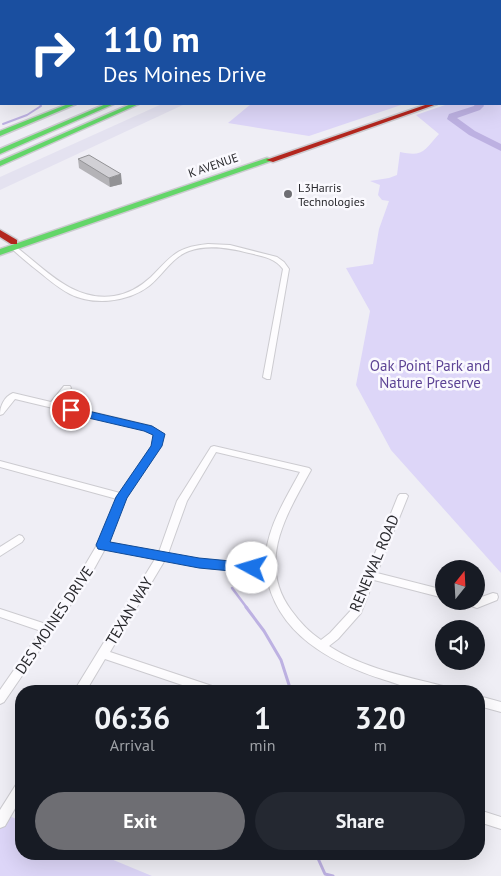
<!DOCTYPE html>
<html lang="en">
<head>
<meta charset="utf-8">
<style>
  :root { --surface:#171b24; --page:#242831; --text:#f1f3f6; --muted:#9ea1a6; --accent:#6e6e73 }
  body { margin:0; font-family:"PT Sans",sans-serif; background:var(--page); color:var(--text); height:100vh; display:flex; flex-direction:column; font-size:19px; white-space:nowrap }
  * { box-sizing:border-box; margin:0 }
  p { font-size:16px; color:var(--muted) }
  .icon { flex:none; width:28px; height:28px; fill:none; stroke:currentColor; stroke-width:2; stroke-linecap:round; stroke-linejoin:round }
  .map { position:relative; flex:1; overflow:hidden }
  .drawer { position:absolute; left:15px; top:685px; width:470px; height:175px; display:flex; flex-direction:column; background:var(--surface); border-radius:20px; box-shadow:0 5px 20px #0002 }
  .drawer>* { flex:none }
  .top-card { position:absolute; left:0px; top:0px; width:501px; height:105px; box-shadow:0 5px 20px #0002; background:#1a4fa0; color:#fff; overflow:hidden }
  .needle { width:32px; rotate:18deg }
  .buttons { position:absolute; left:435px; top:560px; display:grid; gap:10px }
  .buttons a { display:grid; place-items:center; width:50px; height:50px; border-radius:50%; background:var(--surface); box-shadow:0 5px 20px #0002; font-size:25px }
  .pin { position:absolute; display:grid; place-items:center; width:42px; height:42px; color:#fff; margin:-21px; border:2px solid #fff; border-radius:50%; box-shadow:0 1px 5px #0007 }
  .me { position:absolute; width:55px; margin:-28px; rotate:276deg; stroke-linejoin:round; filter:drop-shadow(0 0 4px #0008) }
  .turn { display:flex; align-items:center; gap:18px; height:105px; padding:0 20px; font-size:22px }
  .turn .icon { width:65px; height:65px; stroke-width:2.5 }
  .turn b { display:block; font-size:35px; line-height:42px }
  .eta { display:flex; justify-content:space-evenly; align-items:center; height:85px; text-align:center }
  .eta b { font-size:30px; font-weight:600; line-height:35px }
  .primary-button { display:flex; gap:10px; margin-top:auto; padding:10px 20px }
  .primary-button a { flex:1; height:58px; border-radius:30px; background:var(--accent); color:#fff; font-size:20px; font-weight:600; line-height:58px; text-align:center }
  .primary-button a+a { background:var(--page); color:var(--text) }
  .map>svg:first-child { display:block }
  .built { fill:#e4e2f0 }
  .green { fill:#ddd6f8 }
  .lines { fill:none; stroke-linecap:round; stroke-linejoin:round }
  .stream-far2 { stroke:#bdb1e2; stroke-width:2 }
  .stream-far1 { stroke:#bdb1e2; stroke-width:2.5 }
  .stream { stroke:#bdb1e2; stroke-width:3 }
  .river { fill:#bdb1e2; fill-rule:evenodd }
  .street-casing { stroke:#cccbd0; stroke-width:2 }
  .fast-casing { stroke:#cccbd0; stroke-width:3 }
  .jam-casing { stroke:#cccbd0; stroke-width:3 }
  .street { fill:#fdfcfe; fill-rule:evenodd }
  .fast { fill:#63d668; fill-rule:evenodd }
  .jam { fill:#b3261e; fill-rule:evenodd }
  .wall { fill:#b4b3b7 }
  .shaded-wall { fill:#929295 }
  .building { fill:#d1d0d5; stroke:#929295 }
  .route { fill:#1a73e8; stroke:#114b97 }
  .poi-dot { fill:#6e6e73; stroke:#faf9fe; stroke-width:2 }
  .labels { text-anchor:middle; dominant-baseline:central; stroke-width:5; stroke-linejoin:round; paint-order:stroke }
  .far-street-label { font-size:12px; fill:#29292d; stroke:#faf9fe }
  .far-poi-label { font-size:12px; fill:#29292d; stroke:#faf9fe; text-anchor:start }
  .park-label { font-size:15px; fill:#5d4495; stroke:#faf9fe }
  .street-label { font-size:15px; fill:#29292d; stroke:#faf9fe }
</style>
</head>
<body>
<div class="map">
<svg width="501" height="876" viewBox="0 0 501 876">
  <rect width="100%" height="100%" fill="#efeef5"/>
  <polygon class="built" points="162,104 185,104 0,190 0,177"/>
  <g class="green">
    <polygon points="87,0 316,0 113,1"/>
    <path d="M501,84V573L391,450L356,385L370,311L346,268L373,264L379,229L389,201L382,200L378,195L380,185L370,181L389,178L397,175L400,152C423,157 424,151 439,134L416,115L448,104H500Z"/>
    <polygon points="251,104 404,104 309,136 228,123"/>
    <polygon points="0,812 21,821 21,854 99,854 152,876 0,876"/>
  </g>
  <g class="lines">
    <polyline class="stream-far2" points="3,124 27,115 41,106 40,104"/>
    <polyline class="stream-far1" points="232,588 247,608"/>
    <g class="stream">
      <polyline points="246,607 264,631 281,660 291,691"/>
      <polyline points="316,854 325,874 333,876"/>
    </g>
    <g class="river">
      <rect x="402" y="0" width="8" height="1"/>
      <polygon points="475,104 483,104 484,106 480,110 457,118 475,131 501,144 501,151 469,135 447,119 449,114 474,106"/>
    </g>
    <g class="street-casing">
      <g id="street">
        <path d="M208,244L230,245L277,257L284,262L289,269L270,379H267L263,377L283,269C275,258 262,256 249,253C230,248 208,244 189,251C172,257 163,275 149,286C128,302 94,306 70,294C56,287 45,276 33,267C25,260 17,254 10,247L13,245L15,246C45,269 73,302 114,296C128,294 140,287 151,277C172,256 176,247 208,244Z"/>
        <path d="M64,386H70L71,388L58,404L151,426L163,434L160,446L126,498L108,542L159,552L177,501L211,447L214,446L309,468L311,470C287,514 256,562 291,610C299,621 309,632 321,640L330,633L353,608L398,496L400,494H406L408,496L377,573L444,590V598L374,580L361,613L338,639L329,646C363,668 404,676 443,686L447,688L449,691C441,691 433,692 426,691C412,690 398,684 385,680C331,663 276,634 266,573L199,567L165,560L110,652L218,688L220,691H200L105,659L86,691H74L155,559L105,549L89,578L4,702L0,704V690L41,631L0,617V609L46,624L81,572L97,545L117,499L0,467V461L120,493L152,446L154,435L145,430L15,399L3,414L0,415C0,406 4,397 13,393L51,402ZM216,452L300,472C284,502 265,530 265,566L199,559L168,554L187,501Z"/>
        <polygon points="19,535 22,536 24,539 22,542 0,556 0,547"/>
        <polygon points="493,593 497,594 498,597 497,600 477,608 465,604 464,601 476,601 476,599"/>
        <polygon points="479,696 501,702 501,712 479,706"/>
        <polygon points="21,781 21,798 5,826 0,828 0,810 17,783"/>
        <polygon points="479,810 501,817 501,829 479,822"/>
      </g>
    </g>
    <g class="fast-casing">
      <g id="fast">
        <polygon points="50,0 65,0 66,1 52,1"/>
        <rect x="500" y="73" width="1" height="4"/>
        <polygon points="68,104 76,104 0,136 0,131"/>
        <polygon points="106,104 114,104 0,154 0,149"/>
        <polygon points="131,104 139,104 0,166 0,161"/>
        <polygon points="267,158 274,160 0,255 0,249"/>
      </g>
    </g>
    <g class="jam-casing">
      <g id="jam">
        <polygon points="71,0 87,0 88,1 73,1"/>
        <polygon points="428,104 437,104 273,162 266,160"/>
        <polygon points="0,230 17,240 17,244 11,244 0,237"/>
      </g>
    </g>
    <use href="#street" class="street"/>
    <use href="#fast" class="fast"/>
    <use href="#jam" class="jam"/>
  </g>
  <polygon class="wall" points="78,159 122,184 110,187 79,168"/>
  <g class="shaded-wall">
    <rect x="0" y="37" width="1" height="11"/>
    <polygon points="121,174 122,184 110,187 109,178"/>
  </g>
  <g class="building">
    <polygon points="1,20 1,37 0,37 0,21"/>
    <polygon points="89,155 121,174 109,178 78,159"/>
  </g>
  <polygon class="route" points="71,407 152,426 165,434 162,446 127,498 110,542 199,558 252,563 257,564 259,568 257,571 252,573 199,568 98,549 96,545 116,497 151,446 153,435 144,431 67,413 66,410 67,408"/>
  <circle class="poi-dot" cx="288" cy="194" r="5"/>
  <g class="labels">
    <g class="far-street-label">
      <text transform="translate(213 165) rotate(-19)">K AVENUE</text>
    </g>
    <g class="far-poi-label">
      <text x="298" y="187">L3Harris<tspan x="298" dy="14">Technologies</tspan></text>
    </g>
    <g class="park-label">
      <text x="430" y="365">Oak Point Park and<tspan x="430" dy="17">Nature Preserve</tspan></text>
    </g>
    <g class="street-label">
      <text transform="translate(374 563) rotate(-67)">RENEWAL ROAD</text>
      <text transform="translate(129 611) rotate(-59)">TEXAN WAY</text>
      <text transform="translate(54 620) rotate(-56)">DES MOINES DRIVE</text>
    </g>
  </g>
</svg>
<div class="buttons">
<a><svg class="needle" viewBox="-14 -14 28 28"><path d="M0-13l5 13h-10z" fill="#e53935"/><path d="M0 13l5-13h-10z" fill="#9ea1a6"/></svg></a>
<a><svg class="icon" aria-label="sound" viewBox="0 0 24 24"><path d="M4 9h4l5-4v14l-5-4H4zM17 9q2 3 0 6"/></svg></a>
</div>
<div class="pin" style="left:71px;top:410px;background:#d93025"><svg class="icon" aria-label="arrive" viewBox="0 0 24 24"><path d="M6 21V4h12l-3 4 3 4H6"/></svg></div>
<svg class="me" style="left:252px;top:568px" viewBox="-20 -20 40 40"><circle r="19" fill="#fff"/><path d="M0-13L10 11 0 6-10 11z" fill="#1a73e8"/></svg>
<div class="top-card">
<div class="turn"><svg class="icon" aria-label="right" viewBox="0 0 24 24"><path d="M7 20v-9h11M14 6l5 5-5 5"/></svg><div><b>110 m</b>Des Moines Drive</div></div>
</div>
<section class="drawer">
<div class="eta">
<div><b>06:36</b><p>Arrival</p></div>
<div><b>1</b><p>min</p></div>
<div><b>320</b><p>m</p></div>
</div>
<div class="primary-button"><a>Exit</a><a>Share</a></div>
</section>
</div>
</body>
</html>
